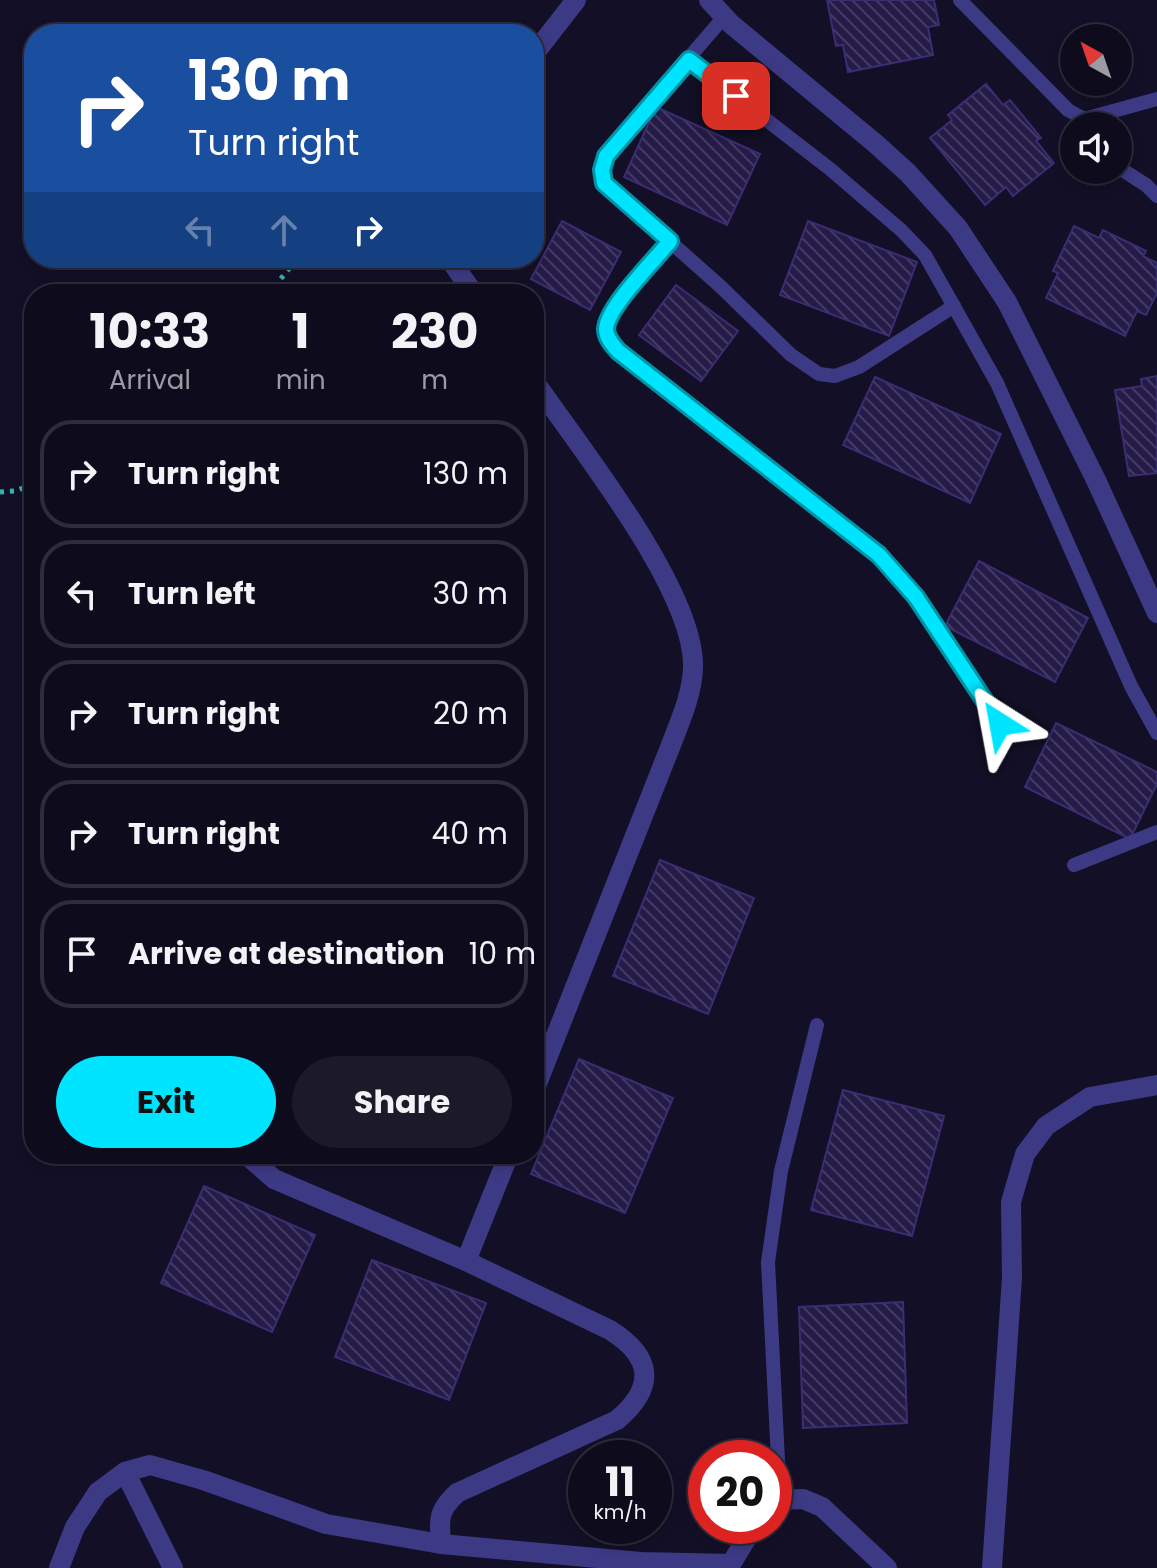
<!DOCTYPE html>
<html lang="en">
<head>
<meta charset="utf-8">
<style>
  :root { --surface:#0e0b1c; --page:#1c1929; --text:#f1f3f6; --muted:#9b9ba3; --line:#2e2b3b; --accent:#00e5ff }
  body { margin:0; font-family:Poppins,sans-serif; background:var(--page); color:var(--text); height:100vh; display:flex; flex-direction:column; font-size:30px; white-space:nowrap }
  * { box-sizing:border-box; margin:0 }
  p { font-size:26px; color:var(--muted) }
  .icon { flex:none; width:44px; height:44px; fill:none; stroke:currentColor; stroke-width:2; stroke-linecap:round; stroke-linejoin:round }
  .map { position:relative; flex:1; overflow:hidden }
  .panel { position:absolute; left:24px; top:284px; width:520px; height:880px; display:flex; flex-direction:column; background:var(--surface); border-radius:32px; box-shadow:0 4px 12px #0003,0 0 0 2px var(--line) }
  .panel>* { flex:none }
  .top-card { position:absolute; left:24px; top:24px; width:520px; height:244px; border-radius:32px; box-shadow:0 4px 12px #0003,0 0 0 2px var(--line); background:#1a4fa0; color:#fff; overflow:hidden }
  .needle { width:52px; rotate:320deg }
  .tools { position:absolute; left:1060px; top:24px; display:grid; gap:16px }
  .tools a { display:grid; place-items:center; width:72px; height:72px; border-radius:50%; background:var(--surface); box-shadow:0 4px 12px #0003,0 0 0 2px var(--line); font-size:40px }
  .speed { position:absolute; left:568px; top:1440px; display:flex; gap:16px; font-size:40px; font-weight:700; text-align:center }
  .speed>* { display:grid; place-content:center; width:104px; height:104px; border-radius:50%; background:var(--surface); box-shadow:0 4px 12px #0003,0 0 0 2px var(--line); line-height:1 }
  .speed small { font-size:20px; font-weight:400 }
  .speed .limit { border:12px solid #d22; background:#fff; color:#111 }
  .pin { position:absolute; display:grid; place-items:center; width:68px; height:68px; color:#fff; margin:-34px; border-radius:16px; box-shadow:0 4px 12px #0006 }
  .me { position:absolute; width:88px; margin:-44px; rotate:326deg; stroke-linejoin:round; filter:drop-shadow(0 0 6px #0008) }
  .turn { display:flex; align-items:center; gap:28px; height:168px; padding:0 32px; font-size:36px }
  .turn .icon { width:104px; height:104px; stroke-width:2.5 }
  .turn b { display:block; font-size:56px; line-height:68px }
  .lanes { display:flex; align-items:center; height:76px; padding:0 32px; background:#0003; justify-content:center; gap:40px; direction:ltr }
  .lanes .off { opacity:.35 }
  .eta { display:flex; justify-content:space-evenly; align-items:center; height:136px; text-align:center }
  .eta b { font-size:48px; font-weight:700; line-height:56px }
  .action { display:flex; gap:16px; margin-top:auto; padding:16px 32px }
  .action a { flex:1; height:92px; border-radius:48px; background:var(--accent); color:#111; font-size:32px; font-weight:700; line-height:92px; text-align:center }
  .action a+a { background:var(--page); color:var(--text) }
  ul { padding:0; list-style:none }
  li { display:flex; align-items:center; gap:24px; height:108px; margin:0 16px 12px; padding:0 16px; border:4px solid var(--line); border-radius:32px }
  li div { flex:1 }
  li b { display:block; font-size:30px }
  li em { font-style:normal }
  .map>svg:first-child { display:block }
  .building { fill:url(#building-back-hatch); stroke:#3b2d73; stroke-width:2 }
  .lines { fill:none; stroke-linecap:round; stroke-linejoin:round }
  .path { stroke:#2fb8b0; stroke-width:5; stroke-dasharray:4 6; stroke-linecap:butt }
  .service { stroke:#3d3a85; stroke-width:14 }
  .minor { stroke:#3d3a85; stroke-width:20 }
  .route-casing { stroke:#0095a6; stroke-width:20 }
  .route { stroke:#00e5ff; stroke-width:14 }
</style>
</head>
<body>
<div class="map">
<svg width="1157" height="1568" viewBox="0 0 1157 1568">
  <defs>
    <pattern id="building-back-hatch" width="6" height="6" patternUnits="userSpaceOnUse" patternTransform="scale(2)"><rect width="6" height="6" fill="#241b47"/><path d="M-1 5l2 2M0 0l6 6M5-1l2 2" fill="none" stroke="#433b63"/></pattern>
  </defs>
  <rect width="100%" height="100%" fill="#130f26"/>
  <g class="building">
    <polygon points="827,0 934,0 939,25 928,27 933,55 848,72 843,45 836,46"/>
    <polygon points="986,84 1003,105 1010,100 1041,138 1036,141 1054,163 1013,196 1006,187 985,205 930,138 952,120 948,115"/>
    <polygon points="656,107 760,154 727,225 624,177"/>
    <polygon points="562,221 621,252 590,310 531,279"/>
    <polygon points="808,221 917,262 889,336 780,295"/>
    <polygon points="1074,226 1099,238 1103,230 1146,251 1143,256 1157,263 1157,293 1146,315 1137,311 1125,336 1046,298 1058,273 1053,271"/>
    <polygon points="676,285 738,331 701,381 639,335"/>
    <polygon points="1157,376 1157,473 1129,476 1115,390 1142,386 1141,379"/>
    <polygon points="875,377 1001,434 970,503 843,445"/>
    <polygon points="979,561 1088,618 1055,682 945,626"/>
    <polygon points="1056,723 1157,772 1157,784 1130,839 1025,787"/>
    <polygon points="660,860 754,898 708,1014 613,976"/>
    <polygon points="579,1059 673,1098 625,1213 531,1174"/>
    <polygon points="843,1090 944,1116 912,1236 811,1210"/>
    <polygon points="204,1186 315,1235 272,1332 161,1283"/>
    <polygon points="372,1260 486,1303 449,1400 335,1357"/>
    <polygon points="903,1302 907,1423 803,1428 799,1307"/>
  </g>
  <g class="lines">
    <g class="path">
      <polyline points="268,294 298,258"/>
      <polyline points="0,492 15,491 34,484"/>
    </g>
    <g class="service">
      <polyline points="960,0 1068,110 1084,119 1157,99"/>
      <path d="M724,17L618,140C607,155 601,165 604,183L720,286L791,355L819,374L835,376L859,367L954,306"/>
      <polyline points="689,60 830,169 901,230 925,255 997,383 1131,686 1157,733"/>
      <polyline points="1118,167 1146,185 1157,196"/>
      <path d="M670,241C656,258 606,310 606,329C606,338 613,345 618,351L879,555L916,597L1000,724"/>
      <polyline points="1074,865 1157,832"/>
      <polyline points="780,1500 768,1262 781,1171 817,1025"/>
    </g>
    <g class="minor">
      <polyline points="709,0 731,24 876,144 908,173 958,228 1007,302 1095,478 1157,613"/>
      <polyline points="534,54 576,0"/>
      <polyline points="449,258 474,294"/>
      <path d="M534,381C579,446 696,592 693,668C692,695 680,721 671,745L534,1091"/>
      <path d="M252,1154L251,1159L274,1179L466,1261L610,1330C653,1357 656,1387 617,1420L457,1493C438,1511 439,1518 441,1544"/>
      <polyline points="466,1261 509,1154"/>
      <polyline points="125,1472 173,1568"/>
      <polyline points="774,1507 780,1500 803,1499 822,1507 887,1568"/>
      <polyline points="59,1568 75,1527 98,1492 125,1472 150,1465 203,1480 326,1524 441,1544 641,1562 731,1564 754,1526"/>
      <polyline points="992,1568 1012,1278 1011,1202 1025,1154 1046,1126 1090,1097 1157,1085"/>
    </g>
  </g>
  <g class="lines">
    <g class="route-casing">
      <path id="route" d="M736,96L689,60L606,156L602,170L604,183L670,241C655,260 607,307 606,329C606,338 613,345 618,351L879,555L916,597L1000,724"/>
    </g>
    <use href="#route" class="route"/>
  </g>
</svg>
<div class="tools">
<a><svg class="needle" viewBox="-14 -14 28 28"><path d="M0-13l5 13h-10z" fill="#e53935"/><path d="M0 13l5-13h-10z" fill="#9b9ba3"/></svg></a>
<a><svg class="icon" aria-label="sound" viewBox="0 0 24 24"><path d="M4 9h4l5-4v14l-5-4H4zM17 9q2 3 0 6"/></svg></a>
</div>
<div class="speed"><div>11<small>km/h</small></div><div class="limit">20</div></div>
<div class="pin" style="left:736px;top:96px;background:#d93025"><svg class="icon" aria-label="arrive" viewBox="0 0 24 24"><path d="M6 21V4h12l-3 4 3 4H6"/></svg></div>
<svg class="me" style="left:1000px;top:724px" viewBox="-20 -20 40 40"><path d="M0-17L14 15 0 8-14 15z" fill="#00e5ff" stroke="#fff" stroke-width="4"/></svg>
<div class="top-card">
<div class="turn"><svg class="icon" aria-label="right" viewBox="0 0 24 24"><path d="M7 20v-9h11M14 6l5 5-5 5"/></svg><div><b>130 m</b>Turn right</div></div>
<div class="lanes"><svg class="icon off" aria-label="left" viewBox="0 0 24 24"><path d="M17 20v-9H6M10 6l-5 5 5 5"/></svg><svg class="icon off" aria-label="ahead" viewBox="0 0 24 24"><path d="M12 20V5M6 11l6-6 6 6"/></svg><svg class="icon" aria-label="right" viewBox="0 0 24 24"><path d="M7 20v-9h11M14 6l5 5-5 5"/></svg></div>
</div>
<section class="panel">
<div class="eta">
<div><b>10:33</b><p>Arrival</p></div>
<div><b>1</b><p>min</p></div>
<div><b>230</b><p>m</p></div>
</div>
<ul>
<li><svg class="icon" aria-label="right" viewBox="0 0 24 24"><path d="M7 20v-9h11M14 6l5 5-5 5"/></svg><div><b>Turn right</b></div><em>130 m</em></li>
<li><svg class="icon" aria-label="left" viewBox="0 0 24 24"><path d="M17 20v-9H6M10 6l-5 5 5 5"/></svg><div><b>Turn left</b></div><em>30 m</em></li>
<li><svg class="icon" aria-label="right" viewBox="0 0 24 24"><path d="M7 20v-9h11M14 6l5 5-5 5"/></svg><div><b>Turn right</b></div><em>20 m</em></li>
<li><svg class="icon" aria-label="right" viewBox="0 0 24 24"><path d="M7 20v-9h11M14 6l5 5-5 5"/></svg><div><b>Turn right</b></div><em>40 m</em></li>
<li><svg class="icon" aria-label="arrive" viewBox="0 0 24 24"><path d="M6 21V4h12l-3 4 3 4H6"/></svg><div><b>Arrive at destination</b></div><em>10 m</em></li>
</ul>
<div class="action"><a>Exit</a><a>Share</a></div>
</section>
</div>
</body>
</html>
